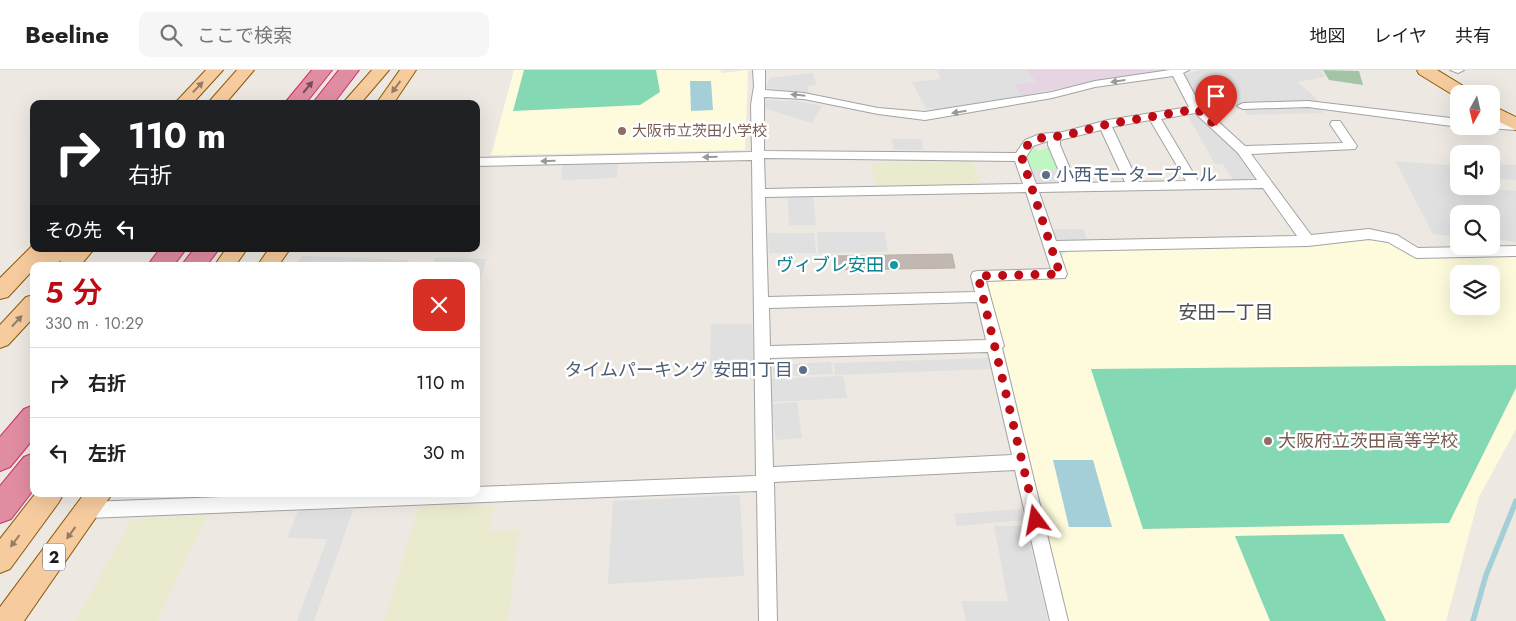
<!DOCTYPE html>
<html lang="ja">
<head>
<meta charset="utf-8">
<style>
  :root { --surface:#fff; --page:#f6f6f6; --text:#222; --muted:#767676; --line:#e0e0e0; --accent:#bc0b14 }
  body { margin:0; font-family:Jost,"Noto Sans JP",sans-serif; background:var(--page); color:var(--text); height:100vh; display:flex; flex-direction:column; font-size:19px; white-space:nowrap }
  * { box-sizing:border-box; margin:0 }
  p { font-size:16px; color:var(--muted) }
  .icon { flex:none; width:28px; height:28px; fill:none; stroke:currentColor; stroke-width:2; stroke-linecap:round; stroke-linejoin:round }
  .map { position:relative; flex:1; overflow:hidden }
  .sheet { position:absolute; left:30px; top:192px; width:450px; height:235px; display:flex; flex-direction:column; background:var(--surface); border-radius:10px; box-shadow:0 5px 20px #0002 }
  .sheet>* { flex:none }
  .hud { position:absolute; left:30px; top:30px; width:450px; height:152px; border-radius:10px; box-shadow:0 5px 20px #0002; background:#202124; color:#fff; overflow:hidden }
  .needle { width:32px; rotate:188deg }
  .buttons { position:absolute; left:1450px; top:15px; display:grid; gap:10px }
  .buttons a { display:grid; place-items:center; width:50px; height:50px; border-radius:10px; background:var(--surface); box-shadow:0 5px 20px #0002; font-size:25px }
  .pin { position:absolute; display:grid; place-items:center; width:42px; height:42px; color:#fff; margin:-51px -21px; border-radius:50% 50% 50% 0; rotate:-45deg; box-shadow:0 0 5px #0007 }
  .pin .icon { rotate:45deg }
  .me { position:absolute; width:55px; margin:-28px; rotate:347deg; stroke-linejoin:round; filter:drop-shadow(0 0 4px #0008) }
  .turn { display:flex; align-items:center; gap:18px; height:105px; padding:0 15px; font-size:22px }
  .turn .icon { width:65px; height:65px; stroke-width:2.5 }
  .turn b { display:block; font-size:35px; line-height:42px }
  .then { display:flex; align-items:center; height:48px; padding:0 15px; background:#0003; gap:10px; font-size:19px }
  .round { display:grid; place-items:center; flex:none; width:52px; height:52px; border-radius:10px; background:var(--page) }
  .headline { display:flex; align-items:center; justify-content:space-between; height:85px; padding:0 15px }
  h1 { font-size:30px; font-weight:600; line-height:38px; color:var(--accent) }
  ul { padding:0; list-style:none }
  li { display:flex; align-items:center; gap:15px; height:70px; padding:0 15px; border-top:1px solid var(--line) }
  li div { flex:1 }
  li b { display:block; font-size:19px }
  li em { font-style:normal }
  header { display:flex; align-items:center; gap:30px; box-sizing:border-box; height:70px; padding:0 25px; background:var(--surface); border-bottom:1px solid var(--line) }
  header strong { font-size:24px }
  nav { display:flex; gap:28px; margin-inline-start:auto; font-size:18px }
  .search { width:350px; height:45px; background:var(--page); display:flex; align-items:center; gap:12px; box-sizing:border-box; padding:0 18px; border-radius:10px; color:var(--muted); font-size:19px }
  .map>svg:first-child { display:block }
  .industrial { fill:#e6d4e3 }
  .education { fill:#fdfbdb; fill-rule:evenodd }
  .farmland { fill:#eaebce }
  .cemetery { fill:#a4c4a8 }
  .park { fill:#c0f6c2 }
  .pitch { fill:#84d8b3 }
  .parking { fill:#e0e0e0 }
  .water { fill:#a4cfd8 }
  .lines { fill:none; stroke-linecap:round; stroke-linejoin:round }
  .stream { stroke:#a4cfd8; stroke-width:5.5 }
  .building { fill:#c1b8b2; stroke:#bdafa5 }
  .street-casing { stroke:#a3a3a3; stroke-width:2 }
  .primary-casing { stroke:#8b5908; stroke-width:2 }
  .highway-casing { stroke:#cc2d6c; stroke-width:2 }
  .street { fill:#fff; fill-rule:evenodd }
  .primary { fill:#f6cb9e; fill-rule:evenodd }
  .highway { fill:#e18da1; fill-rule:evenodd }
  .oneway { fill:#999 }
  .oneway2 { fill:#947c64 }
  .oneway3 { fill:#754f58 }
  .route { stroke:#bc0b14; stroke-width:9; stroke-dasharray:0 16.2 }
  .education-dot { fill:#8d6e63; stroke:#fff; stroke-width:2 }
  .service-dot { fill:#5c6f8a; stroke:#fff; stroke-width:2 }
  .culture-dot { fill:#0f9aa8; stroke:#fff; stroke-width:2 }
  .labels { text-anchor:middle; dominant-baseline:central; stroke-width:5; stroke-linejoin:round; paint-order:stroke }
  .far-education-label { font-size:15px; fill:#785e54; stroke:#fff; text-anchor:start }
  .shield { fill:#fff; stroke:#606060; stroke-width:1 }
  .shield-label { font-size:16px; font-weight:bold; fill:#1c1c1c }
  .service-label { font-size:18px; fill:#4e5e75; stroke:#fff; text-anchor:start }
  .culture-label { font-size:18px; fill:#0d838f; stroke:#fff; text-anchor:end }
  .education-label { font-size:18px; fill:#785e54; stroke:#fff; text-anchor:start }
  .neighbourhood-label { font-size:19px; fill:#4f4f4f; stroke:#fff }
</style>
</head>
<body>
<header>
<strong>Beeline</strong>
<div class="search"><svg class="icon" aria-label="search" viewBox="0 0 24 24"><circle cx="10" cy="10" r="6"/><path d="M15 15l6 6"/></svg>ここで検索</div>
<nav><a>地図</a><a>レイヤ</a><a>共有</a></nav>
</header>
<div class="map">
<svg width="1516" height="551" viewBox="0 0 1516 551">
  <rect width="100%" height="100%" fill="#ede9e2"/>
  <polygon class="industrial" points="937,0 1175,0 1095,12 957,38"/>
  <g class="education">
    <polygon points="514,0 720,0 722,3 748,0 745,80 491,85"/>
    <path d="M1368,168L1387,170L1415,187L1516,185V359L1479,427L1446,551H1068L988,212L992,207L1067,206L1062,185L1071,180ZM1459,204H1491V236H1459Z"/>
  </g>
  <g class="farmland">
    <polygon points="973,91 981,116 876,118 871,93"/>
    <polygon points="494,435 489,461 519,460 508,551 384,551 419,436"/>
    <polygon points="207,445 157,551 76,551 131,449"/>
  </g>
  <polygon class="cemetery" points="1323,0 1359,1 1363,15 1329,10"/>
  <polygon class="park" points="1031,75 1039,81 1048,77 1057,99 1029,100 1024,86"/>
  <g class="pitch">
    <polygon points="524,0 656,0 660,22 640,35 513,41"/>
    <polygon points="1516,295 1516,318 1449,453 1143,459 1091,299"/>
    <polygon points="1343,464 1386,551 1270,551 1235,466"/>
  </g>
  <g class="parking">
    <polygon points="937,0 1027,0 1036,12 1015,15 1023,27 935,41 934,38 926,39 912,12 941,9"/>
    <polygon points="1200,0 1321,0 1325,7 1297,12 1315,27 1323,43 1248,45 1234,30 1226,31 1217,24 1196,25 1183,5"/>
    <polygon points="812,3 817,15 807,16 809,23 766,18 770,8"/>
    <polygon points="766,30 797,31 822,36 812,53 764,38"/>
    <polygon points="1196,45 1231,73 1254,107 1252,110 1233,110 1223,94 1215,94 1188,46"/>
    <polygon points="892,69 922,69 923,80 894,80"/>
    <polygon points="1395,91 1459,96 1459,116 1516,121 1516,172 1491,169 1491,144 1459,144 1459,167 1433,164"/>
    <polygon points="618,93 617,108 561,110 563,95"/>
    <polygon points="1491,94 1516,95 1516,110 1501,109"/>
    <polygon points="1057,99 1062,111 1058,115 1035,115 1029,100"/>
    <polygon points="813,127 816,155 789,155 788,128"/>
    <polygon points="1051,159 1083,159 1088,171 1056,171"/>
    <polygon points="817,162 885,162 888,182 818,183"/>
    <polygon points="768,163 814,163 816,183 769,183"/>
    <polygon points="302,186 409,190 406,196 294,196"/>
    <polygon points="435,188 486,189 476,228 476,196 432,196"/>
    <polygon points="711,254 752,254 754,304 710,304"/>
    <polygon points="988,288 991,299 835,305 834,293"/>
    <polygon points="831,292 833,304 774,307 772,295"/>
    <polygon points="843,306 847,328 772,332 770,309"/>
    <polygon points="797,332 802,368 776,370 771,334"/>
    <polygon points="740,425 744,506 608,514 613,431"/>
    <polygon points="299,439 353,440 314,551 297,551 327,469 287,468"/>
    <polygon points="1022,439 1025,450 957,456 954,444"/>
    <polygon points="994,456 1026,456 1048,551 966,551 962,531 1008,531"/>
  </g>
  <g class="water">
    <polygon points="690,11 711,11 713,40 691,41"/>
    <polygon points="1053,390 1093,390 1112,457 1069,457"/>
  </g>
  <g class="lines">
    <polyline class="stream" points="1473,551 1486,505 1516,431"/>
  </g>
  <polygon class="building" points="952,184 955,198 834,200 832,186"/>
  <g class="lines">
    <g class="street-casing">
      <g id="street">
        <path d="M753,0H765V20L804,23L878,38L925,42L1052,22L1095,11L1170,0H1189L1183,3L1200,35L1245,76L1343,73L1330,54L1332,51H1340L1357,76L1355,79L1251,84L1311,165L1369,159L1397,165L1418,178L1516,176V186L1416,188L1388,172L1369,169L1308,176L1059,181L1067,204L1065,208L986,211L1004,276L1002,278L1068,551H1050L1015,400L774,412L777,551H759L757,421L88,448L82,446L79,440L82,434L88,432L302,424H476V417L756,406L752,90L476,96V88L752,82L751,35L754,16ZM1173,6L1189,37L1108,50L1063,62L1040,64L1025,70L1016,83L764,81V27L804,29L878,44L925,50L1052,28L1095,17ZM1195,43L1238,83L1257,110L1198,111L1161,49ZM1150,50L1186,111L1138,112L1112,57ZM1101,60L1125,112L1076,113L1060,75V70ZM1048,71V75L1064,113L1036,114L1026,87L1033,76ZM764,88L1015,91L1023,114L765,119ZM1263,118L1297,166L1056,171L1039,122ZM1026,122L1051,199L978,201L973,202L971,206L975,222L768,227L765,127ZM977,232L986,270L770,276L769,238ZM988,282L1012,385L773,397L770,288Z"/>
        <polygon points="1450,0 1464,0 1458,3"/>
        <polygon points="1308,31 1459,49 1459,56 1460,56 1459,57 1308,37 1243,39 1237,36 1243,33"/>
        <polygon points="1491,51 1516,52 1516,60 1487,58 1486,56 1491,56"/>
      </g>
    </g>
    <g class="primary-casing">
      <g id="primary">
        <polygon points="206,0 223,0 192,34 174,34"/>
        <polygon points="237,0 254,0 225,34 207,34"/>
        <polygon points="372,0 389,0 360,34 342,34"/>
        <polygon points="400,0 416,0 393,34 376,34"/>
        <polygon points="1417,0 1437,0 1470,20 1472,24 1459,24 1458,28 1419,4"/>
        <polygon points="1491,35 1516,47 1516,60 1491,48"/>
        <polygon points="34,174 34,179 71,179 70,181 72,179 94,179 80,196 58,196 61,190 54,196 34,196 34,201 33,200 8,227 0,229 0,208"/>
        <polygon points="226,179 247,179 235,196 214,196"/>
        <polygon points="269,179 290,179 278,196 257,196"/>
        <polygon points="34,225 34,247 8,275 0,278 0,255 26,227"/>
        <polygon points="35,424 63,424 59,432 10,499 0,503 0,469"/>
        <polygon points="84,424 112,424 24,551 0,551 0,537"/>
      </g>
    </g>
    <g class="highway-casing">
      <g id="highway">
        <polygon points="312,0 332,0 305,34 284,34"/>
        <polygon points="339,0 359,0 333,34 312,34"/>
        <polygon points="160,179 186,179 173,196 147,196"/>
        <polygon points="194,179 219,179 206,196 181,196"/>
        <polygon points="34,335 34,368 10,397 0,401 0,367 24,339"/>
        <polygon points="34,383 34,419 11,449 0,453 0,416 24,387"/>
      </g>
    </g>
    <use href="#street" class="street"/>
    <use href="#primary" class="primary"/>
    <use href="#highway" class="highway"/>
  </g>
  <defs><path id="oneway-solid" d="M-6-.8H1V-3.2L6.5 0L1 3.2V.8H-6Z" transform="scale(1.25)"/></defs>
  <g class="oneway">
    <use href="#oneway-solid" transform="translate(1118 11) rotate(172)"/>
    <use href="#oneway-solid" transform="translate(798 25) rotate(-174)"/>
    <use href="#oneway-solid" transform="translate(959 42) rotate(171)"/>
    <use href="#oneway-solid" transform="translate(710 87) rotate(179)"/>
    <use href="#oneway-solid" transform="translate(548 91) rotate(179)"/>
  </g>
  <g class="oneway2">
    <use href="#oneway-solid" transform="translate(198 17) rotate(-46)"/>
    <use href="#oneway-solid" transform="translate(396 17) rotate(126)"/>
    <use href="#oneway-solid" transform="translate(17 251) rotate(-47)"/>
    <use href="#oneway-solid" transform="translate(71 463) rotate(126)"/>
    <use href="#oneway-solid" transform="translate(15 471) rotate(127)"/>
  </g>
  <use class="oneway3" href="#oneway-solid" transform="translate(308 17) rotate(-50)"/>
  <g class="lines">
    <polyline class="route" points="1036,450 978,206 1060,204 1021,85 1029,73 1044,67 1063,66 1108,54 1197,39 1216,56"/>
  </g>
  <g class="education-dot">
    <circle cx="622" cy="61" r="5"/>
    <circle cx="1268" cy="371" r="5"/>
  </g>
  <g class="service-dot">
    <circle cx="1046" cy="105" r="5"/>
    <circle cx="803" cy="300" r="5"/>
  </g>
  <circle class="culture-dot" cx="894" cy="195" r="5"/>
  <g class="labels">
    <g class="far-education-label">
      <text x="632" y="61">大阪市立茨田小学校</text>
    </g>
    <rect class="shield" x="43" y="473.5" width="22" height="27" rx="4"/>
    <g class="shield-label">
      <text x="54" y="487">2</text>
    </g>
    <g class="service-label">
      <text x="1056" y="105">小西モータープール</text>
      <text x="793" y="300" text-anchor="end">タイムパーキング 安田1丁目</text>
    </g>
    <g class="culture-label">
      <text x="884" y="195">ヴィブレ安田</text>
    </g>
    <g class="education-label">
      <text x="1278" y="371">大阪府立茨田高等学校</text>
    </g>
    <g class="neighbourhood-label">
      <text x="1226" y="242">安田一丁目</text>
    </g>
  </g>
</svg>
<div class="buttons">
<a><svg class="needle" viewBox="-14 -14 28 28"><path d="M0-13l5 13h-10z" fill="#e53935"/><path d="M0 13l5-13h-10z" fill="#767676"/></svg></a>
<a><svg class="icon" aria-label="sound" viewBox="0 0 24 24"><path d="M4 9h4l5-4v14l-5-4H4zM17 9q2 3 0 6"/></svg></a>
<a><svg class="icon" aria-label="search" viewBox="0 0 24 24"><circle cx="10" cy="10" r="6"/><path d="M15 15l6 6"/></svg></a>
<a><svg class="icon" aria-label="layers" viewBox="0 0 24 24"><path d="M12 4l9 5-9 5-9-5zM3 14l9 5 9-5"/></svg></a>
</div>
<div class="pin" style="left:1216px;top:56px;background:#d93025"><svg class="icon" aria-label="arrive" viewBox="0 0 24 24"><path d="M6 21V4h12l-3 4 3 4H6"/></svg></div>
<svg class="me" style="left:1036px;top:450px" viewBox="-20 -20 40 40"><path d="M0-17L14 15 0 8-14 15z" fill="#bc0b14" stroke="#fff" stroke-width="4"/></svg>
<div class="hud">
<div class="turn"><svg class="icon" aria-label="right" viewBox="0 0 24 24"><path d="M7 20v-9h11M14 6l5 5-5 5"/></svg><div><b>110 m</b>右折</div></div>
<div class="then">その先<svg class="icon" aria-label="left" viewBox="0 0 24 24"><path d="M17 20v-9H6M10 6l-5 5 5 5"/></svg></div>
</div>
<section class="sheet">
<div class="headline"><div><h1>5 分</h1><p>330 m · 10:29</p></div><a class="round" style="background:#d93025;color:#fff"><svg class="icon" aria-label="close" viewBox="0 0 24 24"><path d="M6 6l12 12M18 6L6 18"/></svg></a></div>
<ul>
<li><svg class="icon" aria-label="right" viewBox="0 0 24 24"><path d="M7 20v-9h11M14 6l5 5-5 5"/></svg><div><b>右折</b></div><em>110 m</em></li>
<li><svg class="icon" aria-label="left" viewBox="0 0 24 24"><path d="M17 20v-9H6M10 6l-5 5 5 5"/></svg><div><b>左折</b></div><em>30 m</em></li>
</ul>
</section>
</div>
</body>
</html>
